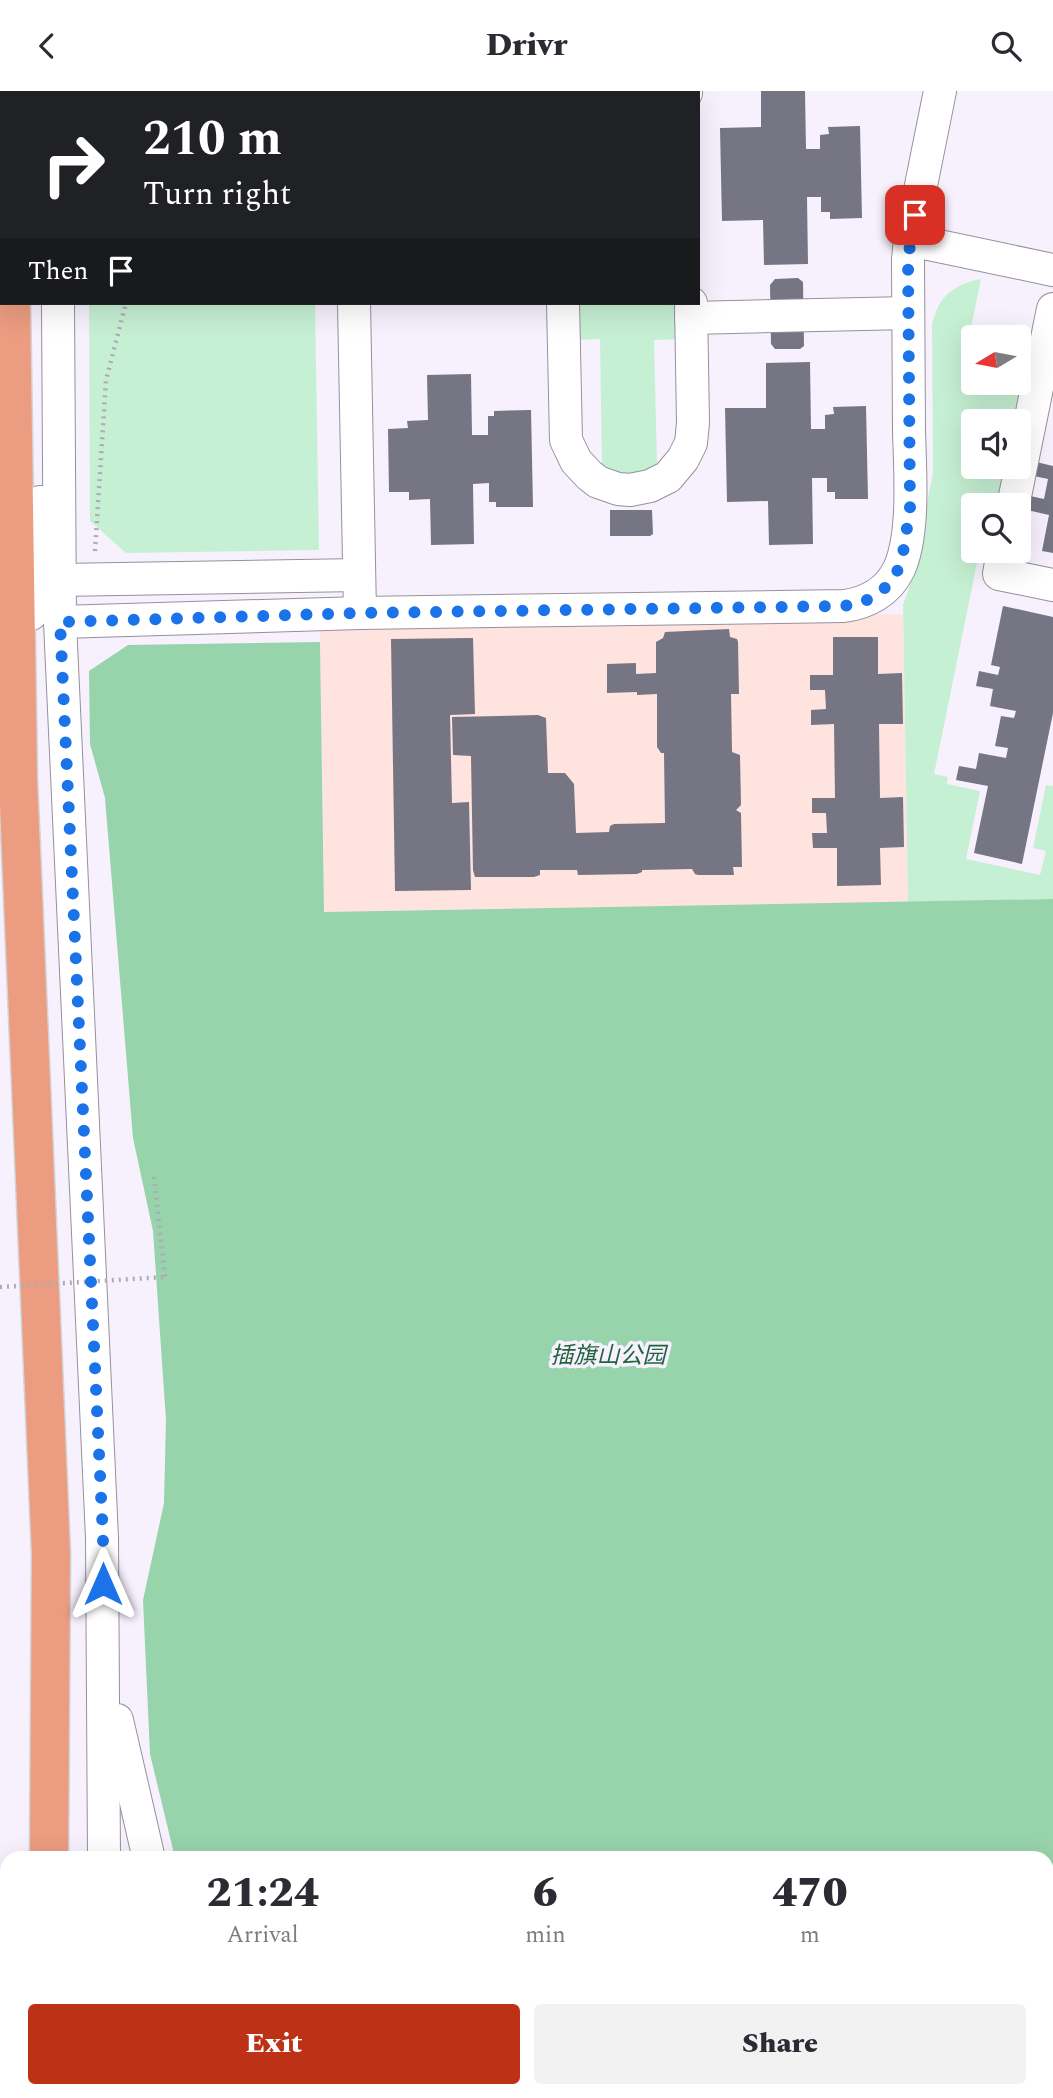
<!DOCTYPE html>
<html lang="en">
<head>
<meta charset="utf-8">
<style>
  :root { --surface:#fff; --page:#f2f2f3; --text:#2b2b33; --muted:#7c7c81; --accent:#bd3216 }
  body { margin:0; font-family:Spectral,"Noto Sans SC",serif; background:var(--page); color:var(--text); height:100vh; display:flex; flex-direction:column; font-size:26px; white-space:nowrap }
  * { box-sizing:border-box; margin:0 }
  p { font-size:23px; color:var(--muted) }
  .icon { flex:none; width:38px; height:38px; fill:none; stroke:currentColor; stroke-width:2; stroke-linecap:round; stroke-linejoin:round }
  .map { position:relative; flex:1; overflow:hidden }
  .sheet { position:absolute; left:0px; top:1760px; width:1054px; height:247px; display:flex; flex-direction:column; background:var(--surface); border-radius:21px 21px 0 0; box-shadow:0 7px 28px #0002 }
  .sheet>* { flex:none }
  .guide { position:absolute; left:0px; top:0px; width:700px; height:214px; box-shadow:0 7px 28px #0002; background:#202124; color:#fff; overflow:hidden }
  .needle { width:46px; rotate:260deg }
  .tools { position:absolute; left:961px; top:234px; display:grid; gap:14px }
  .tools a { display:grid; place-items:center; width:70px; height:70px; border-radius:7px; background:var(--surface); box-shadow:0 7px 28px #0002; font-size:35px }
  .pin { position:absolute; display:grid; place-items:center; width:60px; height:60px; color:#fff; margin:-30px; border-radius:14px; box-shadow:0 4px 10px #0006 }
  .me { position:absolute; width:77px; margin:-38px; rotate:0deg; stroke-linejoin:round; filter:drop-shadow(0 0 5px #0008) }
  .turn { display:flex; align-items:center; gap:24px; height:147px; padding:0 28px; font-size:32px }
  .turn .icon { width:91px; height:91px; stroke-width:2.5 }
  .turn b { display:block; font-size:49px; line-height:60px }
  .then { display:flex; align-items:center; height:66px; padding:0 28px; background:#0003; gap:14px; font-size:26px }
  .eta { display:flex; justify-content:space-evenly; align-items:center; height:119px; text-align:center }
  .eta b { font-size:42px; font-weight:800; line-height:49px }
  .action { display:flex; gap:14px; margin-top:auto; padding:14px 28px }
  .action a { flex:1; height:80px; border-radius:7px; background:var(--accent); color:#fff; font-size:28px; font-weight:800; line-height:80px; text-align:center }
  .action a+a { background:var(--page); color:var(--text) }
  header { display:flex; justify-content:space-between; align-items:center; height:91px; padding:0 28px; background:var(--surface); font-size:32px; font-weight:800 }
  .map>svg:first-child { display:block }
  .education { fill:#fee3df }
  .green { fill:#c6f0d3; fill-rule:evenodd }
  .forest { fill:#97d3ab }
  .building { fill:#757583 }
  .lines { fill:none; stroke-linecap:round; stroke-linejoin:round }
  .minor-casing { stroke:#96909d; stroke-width:34 }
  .highway-casing { stroke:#d4d4d5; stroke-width:41 }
  .path { stroke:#afabb5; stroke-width:4.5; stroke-dasharray:2 5; stroke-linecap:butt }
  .minor { stroke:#fff; stroke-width:32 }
  .highway { stroke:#eb9c81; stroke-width:38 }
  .path-bridge { stroke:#afabb5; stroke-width:4.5; stroke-dasharray:2 5; stroke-linecap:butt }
  .route { stroke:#1a73e8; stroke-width:12; stroke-dasharray:0 21.6 }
  .labels { text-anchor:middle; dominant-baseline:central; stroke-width:7; stroke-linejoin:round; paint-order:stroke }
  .park-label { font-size:23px; font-style:italic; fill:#23643f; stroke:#f6f1fd }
</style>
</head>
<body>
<header><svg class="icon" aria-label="back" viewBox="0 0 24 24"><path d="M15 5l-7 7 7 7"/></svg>Drivr<svg class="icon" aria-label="search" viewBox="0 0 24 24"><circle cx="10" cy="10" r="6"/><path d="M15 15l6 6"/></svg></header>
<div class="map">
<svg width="1053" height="2007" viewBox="0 0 1053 2007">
  <rect width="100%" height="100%" fill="#f6f1fd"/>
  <polygon class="education" points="903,523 908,811 324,821 320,534"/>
  <g class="green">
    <path d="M981,188L971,237L1039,250L1018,331H973V376H1013L1005,415H973V460H996L995,464L979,462L934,683L948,686L947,693L980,700L966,768L1040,784L1046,760L1033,757L1046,694L1053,695V808L908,811L903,514L912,489L933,382L932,235C937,207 953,193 981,188ZM973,247H1018V292H973Z"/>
    <polygon points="89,212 315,212 319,459 126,462 90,430"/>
    <path d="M599,212H682L683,248L654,249L657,376C638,386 622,384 602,377L600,248L572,249L571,214L599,213Z"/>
    <polygon points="124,2000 234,2000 238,2007 124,2007"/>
  </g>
  <polygon class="forest" points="320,551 324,821 1053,808 1053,2007 298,2007 293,2000 1046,2000 1046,1768 175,1767 150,1663 143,1509 164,1412 166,1329 153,1140 133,1047 105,707 90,653 89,580 128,554"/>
  <g class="building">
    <polygon points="761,0 805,0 806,58 820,58 820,44 829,43 828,36 860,35 862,127 830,128 830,121 821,121 821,106 807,106 808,173 764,174 763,129 722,130 720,37 761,36"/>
    <polygon points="798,187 803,191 804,255 800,258 775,258 771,253 770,194 775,188"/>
    <polygon points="810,271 811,338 825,338 825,324 834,323 833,316 866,315 868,408 835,408 835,401 827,401 827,387 812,387 813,453 769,454 768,410 727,411 725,317 766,317 766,272"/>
    <polygon points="471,283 472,344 488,344 488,325 494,325 494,320 531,319 533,416 496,416 496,411 489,411 489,392 473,393 474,453 431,454 430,408 409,409 409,401 389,401 388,338 408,337 407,330 428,329 427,284"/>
    <polygon points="1036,371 1053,375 1053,462 1042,460 1049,424 1027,419 1030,405 1044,408 1048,388 1034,385"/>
    <polygon points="610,419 652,419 653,443 650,445 610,445"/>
    <polygon points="1003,515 1053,526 1053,622 1022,773 974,762 988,695 956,689 959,675 976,678 979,662 1006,667 1008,657 995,655 1001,625 1014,627 1016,620 990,615 993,598 976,595 979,580 998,584 1000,576 991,574"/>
    <polygon points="729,538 730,546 737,548 738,551 739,603 731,603 732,661 740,664 741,714 736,719 741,722 742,776 733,776 734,784 698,784 695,783 692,778 642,779 642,781 637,783 578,784 577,779 540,779 540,784 534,786 475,786 473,779 471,665 453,664 452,626 538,624 546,627 548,682 565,682 574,693 576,742 609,741 610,735 614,733 665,732 664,662 661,662 657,656 657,603 637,604 637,601 607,602 607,573 636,572 636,583 656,582 656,551 663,547 665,541"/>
    <polygon points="833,546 878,546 878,583 902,582 903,633 879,633 880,707 903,706 904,756 880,757 881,794 837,795 837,757 813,757 812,742 827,742 826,722 812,722 812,707 835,707 834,633 811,634 811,619 826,618 825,599 810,599 810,584 833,584"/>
    <polygon points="473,547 475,623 450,624 452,712 469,711 471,799 395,800 391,548"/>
  </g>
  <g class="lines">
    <g class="minor-casing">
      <g id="minor">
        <polyline points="56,0 56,2"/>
        <polyline points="351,0 351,2"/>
        <polyline points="558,0 558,2"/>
        <polyline points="686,0 686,2"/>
        <polyline points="910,149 1053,179"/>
        <polyline points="58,212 60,531 102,1447 104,1768"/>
        <polyline points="354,212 360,522"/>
        <polyline points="563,212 566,349 576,370 589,384 598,391 618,398 630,399 650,395 668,386 683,368 691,352 693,332 691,212"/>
        <polyline points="691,227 908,222"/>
        <polyline points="1013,415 1053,218"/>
        <polyline points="1003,460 999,483 1053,494"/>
        <polyline points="59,489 359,484"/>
        <polyline points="31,523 40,411"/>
        <path d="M60,531L360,522L844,515C867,512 888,501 899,478C915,443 910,379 909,340C909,282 908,225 908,168L910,149L940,0"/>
        <polyline points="117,1629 149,1768"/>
        <polyline points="266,2000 270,2007"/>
        <polyline points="102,2007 102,2000"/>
      </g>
    </g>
    <g class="highway-casing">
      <g id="highway">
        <polyline points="8,0 8,2"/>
        <polyline points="11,212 18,689 51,1462 49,1768"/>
        <polyline points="48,2007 48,2000"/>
      </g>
    </g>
    <g class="path">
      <polyline points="146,0 146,2"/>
      <polyline points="95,460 106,289 126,212"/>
      <polyline points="154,1086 165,1186"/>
    </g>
    <use href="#minor" class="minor"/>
    <use href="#highway" class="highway"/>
    <polyline class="path-bridge" points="0,1196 165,1186"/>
  </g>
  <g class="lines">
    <polyline class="route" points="103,1493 103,1447 60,531 360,522 844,515 862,512 882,500 891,490 899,477 903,462 910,418 908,167 915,124"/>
  </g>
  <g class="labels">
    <g class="park-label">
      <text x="608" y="1265">插旗山公园</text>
    </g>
  </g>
</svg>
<div class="tools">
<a><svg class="needle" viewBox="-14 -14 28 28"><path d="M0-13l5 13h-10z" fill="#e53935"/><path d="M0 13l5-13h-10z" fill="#7c7c81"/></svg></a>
<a><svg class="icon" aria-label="sound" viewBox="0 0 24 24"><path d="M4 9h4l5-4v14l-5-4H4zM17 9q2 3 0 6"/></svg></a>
<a><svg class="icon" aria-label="search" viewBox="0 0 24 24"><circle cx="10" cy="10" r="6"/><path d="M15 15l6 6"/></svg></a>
</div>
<div class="pin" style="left:915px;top:124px;background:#d93025"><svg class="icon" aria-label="arrive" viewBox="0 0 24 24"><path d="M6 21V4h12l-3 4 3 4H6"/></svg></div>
<svg class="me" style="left:103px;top:1493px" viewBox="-20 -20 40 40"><path d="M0-17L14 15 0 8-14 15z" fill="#1a73e8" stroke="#fff" stroke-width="4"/></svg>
<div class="guide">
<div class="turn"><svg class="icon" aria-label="right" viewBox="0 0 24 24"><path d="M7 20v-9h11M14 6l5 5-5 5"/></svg><div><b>210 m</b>Turn right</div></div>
<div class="then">Then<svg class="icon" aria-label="arrive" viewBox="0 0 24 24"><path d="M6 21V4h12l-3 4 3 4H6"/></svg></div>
</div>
<section class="sheet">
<div class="eta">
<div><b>21:24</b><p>Arrival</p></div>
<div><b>6</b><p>min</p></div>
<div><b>470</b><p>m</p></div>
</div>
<div class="action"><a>Exit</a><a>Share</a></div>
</section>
</div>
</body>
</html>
